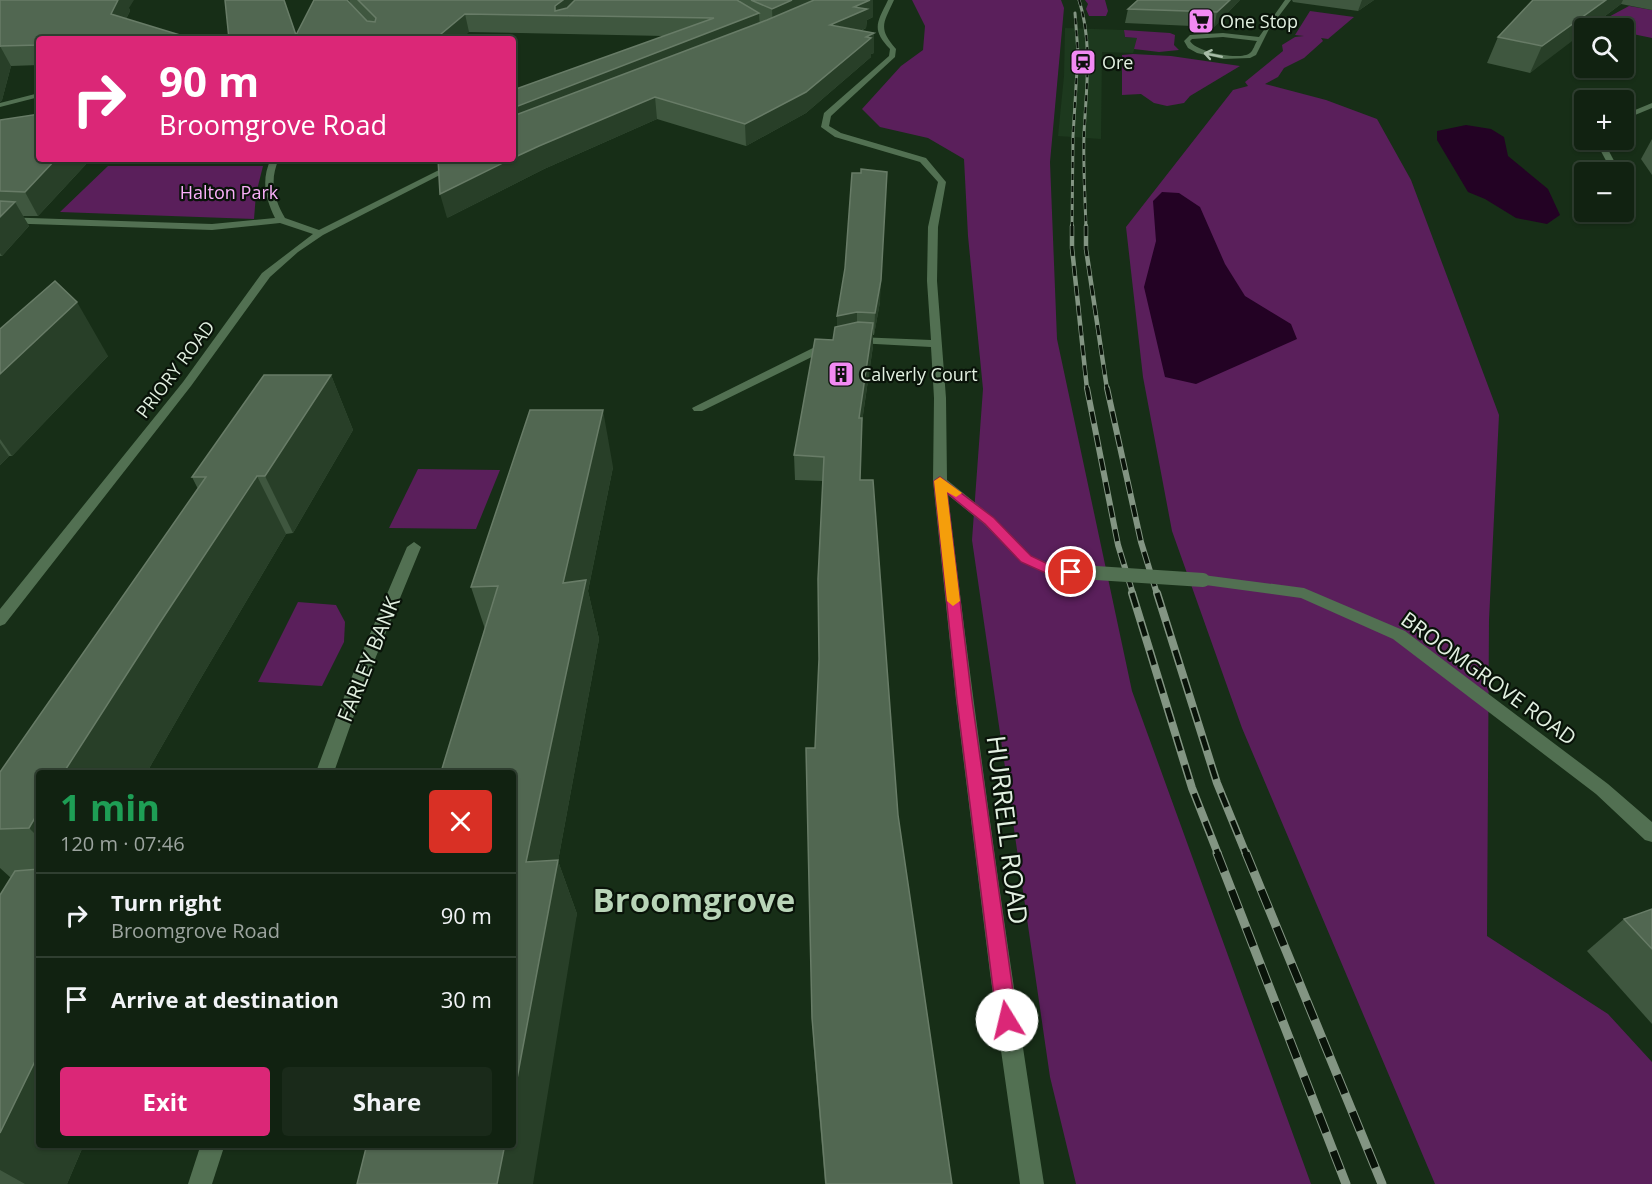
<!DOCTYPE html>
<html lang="en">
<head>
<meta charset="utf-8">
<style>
  :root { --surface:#121; --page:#1a2a1a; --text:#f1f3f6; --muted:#9ca49f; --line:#303f31; --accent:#db2777 }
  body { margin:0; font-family:"Open Sans",sans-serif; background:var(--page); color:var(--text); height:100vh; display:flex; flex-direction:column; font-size:22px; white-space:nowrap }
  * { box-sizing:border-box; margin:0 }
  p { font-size:20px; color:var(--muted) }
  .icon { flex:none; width:33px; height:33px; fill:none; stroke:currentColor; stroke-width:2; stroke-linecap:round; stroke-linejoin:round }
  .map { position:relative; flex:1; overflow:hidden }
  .drawer { position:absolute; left:36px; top:770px; width:480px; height:378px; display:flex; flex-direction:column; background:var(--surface); border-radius:6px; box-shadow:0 2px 4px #0004,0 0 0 2px var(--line) }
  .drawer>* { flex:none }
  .guide { position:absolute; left:36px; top:36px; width:480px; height:126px; border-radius:6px; box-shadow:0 2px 4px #0004,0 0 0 2px var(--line); background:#db2777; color:#fff; overflow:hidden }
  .fabs { position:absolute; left:1574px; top:18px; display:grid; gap:12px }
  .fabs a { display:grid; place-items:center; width:60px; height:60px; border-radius:6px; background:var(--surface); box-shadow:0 2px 4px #0004,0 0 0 2px var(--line); font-size:30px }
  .pin { position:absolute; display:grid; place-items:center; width:51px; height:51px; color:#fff; margin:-26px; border:3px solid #fff; border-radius:50%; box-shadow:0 2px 6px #0007 }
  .me { position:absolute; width:66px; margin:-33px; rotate:351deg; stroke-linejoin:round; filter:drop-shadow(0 0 4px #0008) }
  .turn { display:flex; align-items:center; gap:21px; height:126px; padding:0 24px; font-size:27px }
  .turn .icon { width:78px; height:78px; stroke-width:2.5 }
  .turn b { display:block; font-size:42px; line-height:51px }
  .round { display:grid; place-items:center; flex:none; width:63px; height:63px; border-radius:6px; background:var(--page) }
  .summary { display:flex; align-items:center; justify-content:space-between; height:102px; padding:0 24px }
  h1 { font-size:36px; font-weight:700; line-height:45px; color:#1e9e55 }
  .cta { display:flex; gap:12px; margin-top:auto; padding:12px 24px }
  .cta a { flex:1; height:69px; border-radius:6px; background:var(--accent); color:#fff; font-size:24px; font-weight:700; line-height:69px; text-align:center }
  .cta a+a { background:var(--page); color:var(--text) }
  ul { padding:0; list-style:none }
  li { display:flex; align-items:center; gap:18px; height:84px; padding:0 24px; border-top:2px solid var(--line) }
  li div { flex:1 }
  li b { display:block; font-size:22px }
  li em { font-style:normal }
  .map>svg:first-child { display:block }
  .built { fill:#1d391e }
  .green { fill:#5a1f5b }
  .water { fill:#230224 }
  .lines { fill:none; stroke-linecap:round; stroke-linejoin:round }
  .minor { fill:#527052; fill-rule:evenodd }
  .rail-far4-casing { stroke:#839583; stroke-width:3 }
  .rail-far3-casing { stroke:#839583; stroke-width:4.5 }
  .rail-far2-casing { stroke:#839583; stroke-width:6 }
  .rail-far1-casing { stroke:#839583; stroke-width:8 }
  .rail-casing { stroke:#839583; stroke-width:9 }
  .rail-far4 { stroke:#091309; stroke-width:2; stroke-dasharray:6; stroke-linecap:butt }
  .rail-far3 { stroke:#091309; stroke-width:3; stroke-dasharray:10; stroke-linecap:butt }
  .rail-far2 { stroke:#091309; stroke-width:4; stroke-dasharray:12; stroke-linecap:butt }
  .rail-far1 { stroke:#091309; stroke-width:5; stroke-dasharray:15; stroke-linecap:butt }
  .rail { stroke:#091309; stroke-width:7; stroke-dasharray:20; stroke-linecap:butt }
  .minor-bridge { stroke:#527052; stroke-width:14 }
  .wall { fill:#3f573f }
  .shaded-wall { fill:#283f28 }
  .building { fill:#516751; stroke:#687c67; stroke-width:1.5 }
  .oneway { stroke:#a8bda8 }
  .route { fill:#db2777; stroke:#8e194d; stroke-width:1.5 }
  .slow { fill:#f59e0b }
  .labels { text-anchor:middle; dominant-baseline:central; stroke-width:4.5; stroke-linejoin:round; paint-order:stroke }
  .far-poi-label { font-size:18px; fill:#e2f0e1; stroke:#091309; text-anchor:start }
  .far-park-label { font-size:18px; fill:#fab0f9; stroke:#091309 }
  .far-street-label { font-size:18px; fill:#e2f0e1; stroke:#091309 }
  .street-label { font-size:21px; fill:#e2f0e1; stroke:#091309 }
  .near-street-label { font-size:26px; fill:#e2f0e1; stroke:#091309 }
  .near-district-label { font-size:33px; font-weight:bold; fill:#b9d5b8; stroke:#091309 }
</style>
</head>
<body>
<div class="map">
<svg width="1652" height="1184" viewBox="0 0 1652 1184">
  <rect width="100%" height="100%" fill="#172e17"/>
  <polygon class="built" points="1065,28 1124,30 1125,37 1138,38 1133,53 1102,52 1101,139 1058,136 1064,76"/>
  <g class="green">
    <polygon points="912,0 1061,0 1064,8 1050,162 1057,339 1132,691 1311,1184 1076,1184 1050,1077 972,540 983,389 968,236 964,159 928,138 880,127 862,109 901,66 923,50 925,26"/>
    <polygon points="1085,0 1105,0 1108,11 1106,16 1089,16 1086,9 1088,4"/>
    <polygon points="1629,6 1652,10 1652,38 1623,32 1623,28 1592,26"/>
    <polygon points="1310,11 1354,17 1328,39 1321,38 1323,41 1304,58 1284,68 1278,77 1265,84 1326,100 1377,119 1411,180 1499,415 1489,620 1487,936 1608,1014 1652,1062 1652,1184 1435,1184 1242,728 1172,531 1143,377 1126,227 1233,90 1248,86 1245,82 1283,51 1282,45 1295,37 1304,36 1295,35"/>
    <polygon points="1124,30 1170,33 1175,35 1174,45 1179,50 1159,52 1134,49 1137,38 1125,37"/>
    <polygon points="1133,54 1171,56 1240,66 1190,96 1184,103 1167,106 1154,103 1141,94 1122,95 1122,55"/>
    <polygon points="108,166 263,166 256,194 254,219 60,212"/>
    <polygon points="418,469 500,470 476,529 389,528"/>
    <polygon points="298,602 336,605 345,622 344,642 322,686 258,682"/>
  </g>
  <g class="water">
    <polygon points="1466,125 1491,129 1504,137 1508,156 1548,189 1560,215 1547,224 1516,218 1485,199 1468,192 1437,140 1437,131"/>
    <polygon points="1162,192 1179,193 1200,207 1225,264 1245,296 1291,324 1297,339 1196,384 1165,377 1144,287 1156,241 1153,201"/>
  </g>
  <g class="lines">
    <g class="minor">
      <path d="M888,0H894C883,24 878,28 896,49L895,57L831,116L829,126L841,133L926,158L946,182L938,227L937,281L946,398L947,480L994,518L1031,556L1055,566L1057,570L1050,575L1021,562L984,524L948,495C975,725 1008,955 1044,1184H1020L990,973L956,700L933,481L934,398L931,347L857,343L828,349L702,411H694L692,408L821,344L857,337L931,340L927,281L928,227L938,182L920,162L835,137L821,127L824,113L889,56L890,49C871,29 877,23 888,0Z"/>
      <path d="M1285,0H1291L1269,29L1256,55L1250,58L1223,59L1197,53L1188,48L1184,41L1190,35L1223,33L1259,37ZM1223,37L1257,41C1255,44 1253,51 1250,53C1240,61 1196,52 1190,41L1192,39Z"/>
      <polygon points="39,93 39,97 0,107 0,103"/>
      <polygon points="1652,103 1652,108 1623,120 1623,115"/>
      <polygon points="1595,140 1603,140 1620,172 1612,172"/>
      <path d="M271,159H279C269,180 274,199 285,218L319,230L461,159H471L323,235L298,252L270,277L191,386L5,624L0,626V609L183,382L262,273L313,234L280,223L212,230L0,223V217L212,224L275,218C265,198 261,179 271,159Z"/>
      <polygon points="1623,182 1626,183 1633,196 1632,198 1625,196"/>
      <polygon points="414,542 421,547 366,681 334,772 316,772 350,681 407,547"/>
      <polygon points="1203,575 1304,588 1405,631 1608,784 1652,822 1652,842 1645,840 1596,794 1393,639 1301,598 1198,584 1196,580 1198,576"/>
      <polygon points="201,1144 225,1144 212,1184 188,1184"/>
    </g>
    <g class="rail-far4-casing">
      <g id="rail-far4">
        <path d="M1079,0C1093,43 1086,90 1084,134C1083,165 1085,197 1086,228"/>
        <polyline points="1072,228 1073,136 1078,53 1075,13"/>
      </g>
    </g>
    <g class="rail-far3-casing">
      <g id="rail-far3">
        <polyline points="1072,226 1072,248 1087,389"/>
        <polyline points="1086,226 1086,249 1107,389"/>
      </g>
    </g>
    <g class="rail-far2-casing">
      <g id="rail-far2">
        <polyline points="1087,388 1118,545 1133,594"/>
        <polyline points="1107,388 1141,542 1157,594"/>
      </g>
    </g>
    <g class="rail-far1-casing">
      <g id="rail-far1">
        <polyline points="1132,593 1192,788 1218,854"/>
        <polyline points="1157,593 1217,783 1246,854"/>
      </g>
    </g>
    <g class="rail-casing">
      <g id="rail">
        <polyline points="1217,853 1346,1184"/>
        <polyline points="1246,853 1382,1184"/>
      </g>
    </g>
    <use href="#rail-far4" class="rail-far4"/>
    <use href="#rail-far3" class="rail-far3"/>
    <use href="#rail-far2" class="rail-far2"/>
    <use href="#rail-far1" class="rail-far1"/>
    <use href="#rail" class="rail"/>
    <polyline class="minor-bridge" points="1050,570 1203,580"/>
  </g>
  <g class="wall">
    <polygon points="0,0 129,8 130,11 126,19 39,39 39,65 11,66 2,100 0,102"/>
    <polygon points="349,0 737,0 740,2 739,0 873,0 873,17 867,20 866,28 861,31 874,53 871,54 871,57 806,113 746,146 657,119 544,169 447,218 664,36 469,32 296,35 351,4"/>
    <polygon points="1240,0 1214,27 1125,23 1128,9"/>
    <polygon points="1292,0 1374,0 1358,11 1293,2"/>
    <polygon points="1533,0 1652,0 1652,10 1621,4 1589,28 1584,28 1530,73 1487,63 1498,37"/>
    <polygon points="0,120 39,159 269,159 268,161 89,161 38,216 23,216 29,226 2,256 0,256"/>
    <polygon points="1652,139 1652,175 1641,159"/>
    <polygon points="280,159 327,159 325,161 281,161"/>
    <polygon points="880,302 874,335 873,335 873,346 862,422 860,480 898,815 952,1184 825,1184 813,1039 806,748 815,748 819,663 823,481 795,480 794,455 833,340 837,327 837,316"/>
    <polygon points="0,329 108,356 12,456 9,456 0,465"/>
    <polygon points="331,375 353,430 293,533 286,534 198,683 147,772 39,772 39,1144 84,1144 67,1184 0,1184 0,895 11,878 0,868 0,772 198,489 192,477"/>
    <polygon points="613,467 588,591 599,639 558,861 577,914 513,1144 485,629 471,587"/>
    <polygon points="1652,909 1652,1024 1587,951 1624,919"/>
  </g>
  <g class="shaded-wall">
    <polygon points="118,0 134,0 129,8 130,11 119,33 111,14"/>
    <polygon points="563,0 577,0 568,17 568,16 556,15 555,6"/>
    <polygon points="792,0 831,0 773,28 772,9"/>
    <polygon points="870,0 873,0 873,17 867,20 866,28 830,44 830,25 854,7"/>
    <polygon points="1230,0 1240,0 1214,27 1217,12"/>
    <polygon points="1362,0 1374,0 1358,11"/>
    <polygon points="1606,0 1623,0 1621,4 1589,28 1584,28 1584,32 1530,73 1542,46"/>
    <polygon points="759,13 760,32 513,132 513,108"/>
    <polygon points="465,14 469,32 462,39 435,39"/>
    <polygon points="874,33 874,53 871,54 871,57 806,113 746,146 745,124 866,37"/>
    <polygon points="0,46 11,66 2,100 0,102"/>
    <polygon points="655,97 657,119 544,169 447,218 440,194 539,146"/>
    <polygon points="56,159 88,159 89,161 38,216 25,192"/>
    <polygon points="887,172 880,302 874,335 875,313"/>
    <polygon points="15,202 29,226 2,256 0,253 0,217"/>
    <polygon points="77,302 108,356 12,456 0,439 0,374"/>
    <polygon points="857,312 857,335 837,339 837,316"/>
    <polygon points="873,323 873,346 859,442 859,418"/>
    <polygon points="331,375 353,430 293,533 265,476"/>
    <polygon points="603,410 613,467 588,591 599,639 558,861 577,914 533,1184 497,1184 505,1144 513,1144 513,1100 526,862 563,583"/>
    <polygon points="0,443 9,456 0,465"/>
    <polygon points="257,476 286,534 198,683 147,772 64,772 159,624"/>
    <polygon points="39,811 39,838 29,828"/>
    <polygon points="39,1053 39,1144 84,1144 67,1184 25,1184 0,1170 0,1133"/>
  </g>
  <g class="building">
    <polygon points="0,0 118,0 111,14 193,39 39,39 39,45 0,46 0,47"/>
    <polygon points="225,0 284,0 296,35 314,0 347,0 367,21 375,22 376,18 358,0 563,0 555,6 555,11 567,8 575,0 737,0 759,13 513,108 513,90 714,18 465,14 435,39 229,39"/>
    <polygon points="751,0 792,0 772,9"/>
    <polygon points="814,0 870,0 854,7 867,9 830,25 874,33 866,37 871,38 806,92 745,124 655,97 539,146 513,158 513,116 767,20"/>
    <polygon points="1138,0 1230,0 1217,12 1128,9"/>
    <polygon points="1533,0 1606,0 1542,46 1498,37"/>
    <polygon points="39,114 39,159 56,159 25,192 0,191 0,120"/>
    <polygon points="438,159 511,159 440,194"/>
    <polygon points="861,169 887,172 881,280 875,313 857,312 837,316 845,268 852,173 861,173"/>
    <polygon points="0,201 15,202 0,217"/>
    <polygon points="55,281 77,302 0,374 0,329"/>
    <polygon points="858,322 873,323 859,418 862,418 860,480 873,480 898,815 952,1184 826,1184 812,1018 806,748 815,748 819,659 818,579 824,457 794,455 815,339 833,340 835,327"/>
    <polygon points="264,375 331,375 265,476 257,476 159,624 64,772 39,772 39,811 29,828 0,829 0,772 206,477 192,477"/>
    <polygon points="530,410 603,410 563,583 586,580 526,862 558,860 513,1100 513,772 441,772 498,586 471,587"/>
    <polygon points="39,869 39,1053 0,1133 0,895 15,871"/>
    <polygon points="1652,909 1652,949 1624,919"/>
    <polygon points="367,1144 505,1144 497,1184 357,1184"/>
  </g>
  <defs><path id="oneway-shaft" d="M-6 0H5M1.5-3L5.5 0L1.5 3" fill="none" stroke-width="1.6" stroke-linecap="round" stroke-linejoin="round" transform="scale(1.5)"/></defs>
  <use class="oneway" href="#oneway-shaft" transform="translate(1213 55) rotate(-169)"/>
  <polygon class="route" points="940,477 994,518 1031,556 1052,566 1071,567 1078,572 1071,576 1050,575 1021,562 985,524 947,493 972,700 1017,1020 1014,1027 1007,1030 1000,1027 997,1020 957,700 934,481"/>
  <polygon class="slow" points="940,477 962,493 956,497 947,492 960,601 953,606 947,601 934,481"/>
  <defs>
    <g id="supermarket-square" transform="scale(1.35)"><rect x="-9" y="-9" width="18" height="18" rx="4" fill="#f28af3" stroke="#091309"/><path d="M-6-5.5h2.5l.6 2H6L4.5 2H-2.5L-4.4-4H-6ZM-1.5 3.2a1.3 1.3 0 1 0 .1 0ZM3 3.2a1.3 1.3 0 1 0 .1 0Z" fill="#111"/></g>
    <g id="station-square" transform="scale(1.35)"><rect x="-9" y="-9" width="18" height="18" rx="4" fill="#f28af3" stroke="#091309"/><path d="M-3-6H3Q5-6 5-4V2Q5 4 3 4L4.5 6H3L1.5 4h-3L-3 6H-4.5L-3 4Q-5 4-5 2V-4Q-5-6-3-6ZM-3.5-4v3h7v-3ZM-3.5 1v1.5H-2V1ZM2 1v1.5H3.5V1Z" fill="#111"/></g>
    <g id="building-square" transform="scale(1.35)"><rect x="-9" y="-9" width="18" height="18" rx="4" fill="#f28af3" stroke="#091309"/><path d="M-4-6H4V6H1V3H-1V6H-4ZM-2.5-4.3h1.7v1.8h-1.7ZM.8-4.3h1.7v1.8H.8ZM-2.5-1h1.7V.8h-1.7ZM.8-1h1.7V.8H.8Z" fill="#111"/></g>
  </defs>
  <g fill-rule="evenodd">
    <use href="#supermarket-square" x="1201" y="21"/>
    <use href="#station-square" x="1083" y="62"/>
    <use href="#building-square" x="841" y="374"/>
  </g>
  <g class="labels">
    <g class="far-poi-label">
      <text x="1220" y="21">One Stop</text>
      <text x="1102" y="62">Ore</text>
      <text x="860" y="374">Calverly Court</text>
    </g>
    <g class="far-park-label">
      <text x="229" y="192">Halton Park</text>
    </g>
    <g class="far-street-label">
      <text transform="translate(175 369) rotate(-53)">PRIORY ROAD</text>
    </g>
    <g class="street-label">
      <text transform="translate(368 659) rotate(-68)">FARLEY BANK</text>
      <text transform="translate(1489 678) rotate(36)">BROOMGROVE ROAD</text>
    </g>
    <g class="near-street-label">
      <text transform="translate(1008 830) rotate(83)">HURRELL ROAD</text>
    </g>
    <g class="near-district-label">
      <text x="694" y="899">Broomgrove</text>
    </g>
  </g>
</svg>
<div class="fabs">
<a><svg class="icon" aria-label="search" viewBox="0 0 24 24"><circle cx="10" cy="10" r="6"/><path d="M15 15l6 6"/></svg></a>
<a>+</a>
<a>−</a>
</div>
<div class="pin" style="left:1071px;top:572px;background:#d93025"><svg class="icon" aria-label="arrive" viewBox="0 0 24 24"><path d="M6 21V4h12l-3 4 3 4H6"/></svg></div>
<svg class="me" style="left:1007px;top:1020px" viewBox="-20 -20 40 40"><circle r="19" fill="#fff"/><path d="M0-13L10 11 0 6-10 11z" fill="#db2777"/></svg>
<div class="guide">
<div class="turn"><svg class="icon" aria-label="right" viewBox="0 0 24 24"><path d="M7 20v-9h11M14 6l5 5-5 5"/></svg><div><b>90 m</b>Broomgrove Road</div></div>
</div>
<section class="drawer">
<div class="summary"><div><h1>1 min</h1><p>120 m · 07:46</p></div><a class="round" style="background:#d93025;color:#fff"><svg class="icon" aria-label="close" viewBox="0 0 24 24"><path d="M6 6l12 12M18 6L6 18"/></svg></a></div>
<ul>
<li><svg class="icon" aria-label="right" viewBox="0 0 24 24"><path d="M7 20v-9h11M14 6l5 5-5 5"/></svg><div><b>Turn right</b><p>Broomgrove Road</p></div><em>90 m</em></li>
<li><svg class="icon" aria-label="arrive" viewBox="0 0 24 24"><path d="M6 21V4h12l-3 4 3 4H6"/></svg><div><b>Arrive at destination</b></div><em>30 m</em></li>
</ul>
<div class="cta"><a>Exit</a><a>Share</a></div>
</section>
</div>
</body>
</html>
